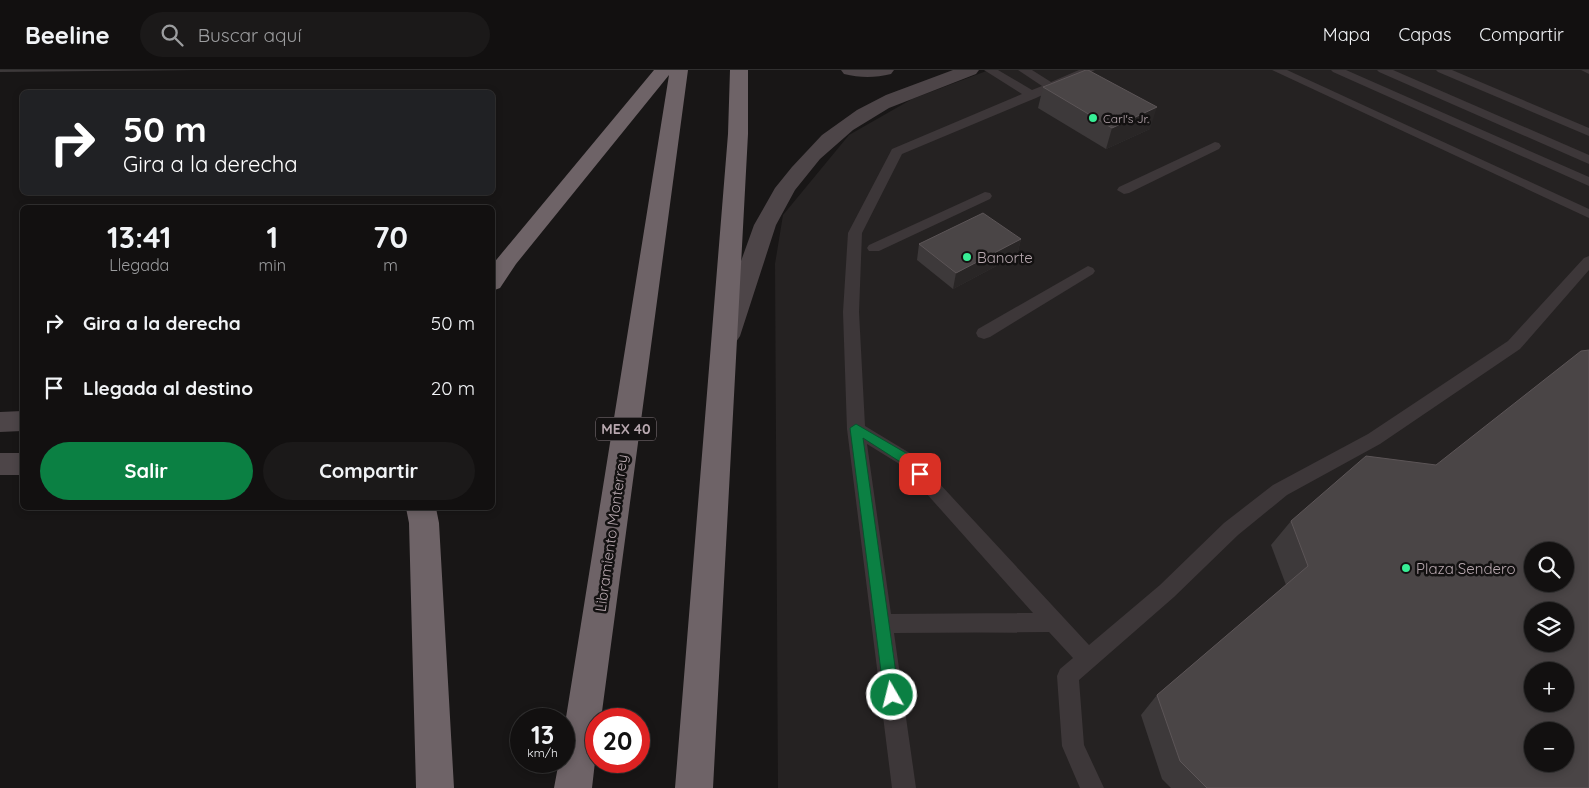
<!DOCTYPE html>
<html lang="es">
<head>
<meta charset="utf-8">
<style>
  :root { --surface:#121010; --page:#1b1919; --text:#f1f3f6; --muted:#9c9d9f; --line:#313030; --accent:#0b8043 }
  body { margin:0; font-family:Quicksand,sans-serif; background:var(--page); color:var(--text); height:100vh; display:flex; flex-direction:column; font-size:19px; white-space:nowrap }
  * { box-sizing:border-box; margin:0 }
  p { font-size:16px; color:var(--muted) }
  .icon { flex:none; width:28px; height:28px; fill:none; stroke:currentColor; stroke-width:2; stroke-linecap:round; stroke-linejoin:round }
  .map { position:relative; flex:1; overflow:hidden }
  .details { position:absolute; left:20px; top:135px; width:475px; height:305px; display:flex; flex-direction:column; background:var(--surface); border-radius:8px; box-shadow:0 2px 8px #0003,0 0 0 1px var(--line) }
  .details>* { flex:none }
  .top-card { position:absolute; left:20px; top:20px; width:475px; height:105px; border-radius:8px; box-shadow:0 2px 8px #0003,0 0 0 1px var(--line); background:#202124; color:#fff; overflow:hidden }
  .fabs { position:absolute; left:1524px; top:472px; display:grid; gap:10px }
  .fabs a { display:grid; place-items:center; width:50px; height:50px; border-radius:50%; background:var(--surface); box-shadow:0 2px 8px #0003,0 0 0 1px var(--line); font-size:25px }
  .speed { position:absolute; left:510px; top:638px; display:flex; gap:10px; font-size:25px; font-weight:700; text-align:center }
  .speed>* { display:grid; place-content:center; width:65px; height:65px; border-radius:50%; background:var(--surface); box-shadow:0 2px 8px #0003,0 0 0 1px var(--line); line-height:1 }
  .speed small { font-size:12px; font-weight:400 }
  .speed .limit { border:8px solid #d22; background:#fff; color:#111 }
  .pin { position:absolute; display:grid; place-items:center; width:42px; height:42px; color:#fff; margin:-21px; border-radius:10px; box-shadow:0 2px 8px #0006 }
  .me { position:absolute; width:55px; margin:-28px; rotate:352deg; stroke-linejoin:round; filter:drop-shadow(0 0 4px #0008) }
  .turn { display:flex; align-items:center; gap:18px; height:105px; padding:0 20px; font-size:22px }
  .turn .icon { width:65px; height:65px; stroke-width:2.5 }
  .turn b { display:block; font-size:35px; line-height:42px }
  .eta { display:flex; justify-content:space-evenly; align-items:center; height:85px; text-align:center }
  .eta b { font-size:30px; font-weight:700; line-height:35px }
  .cta { display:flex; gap:10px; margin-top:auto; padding:10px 20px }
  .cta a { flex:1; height:58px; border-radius:30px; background:var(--accent); color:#fff; font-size:20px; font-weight:700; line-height:58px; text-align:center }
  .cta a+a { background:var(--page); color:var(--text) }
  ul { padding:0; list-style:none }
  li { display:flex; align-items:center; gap:15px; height:65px; padding:0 20px }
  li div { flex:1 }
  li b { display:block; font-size:19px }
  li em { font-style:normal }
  header { display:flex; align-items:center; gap:30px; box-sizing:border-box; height:70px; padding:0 25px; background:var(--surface); border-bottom:1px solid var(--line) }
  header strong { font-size:24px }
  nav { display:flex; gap:28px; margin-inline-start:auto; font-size:18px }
  .search { width:350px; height:45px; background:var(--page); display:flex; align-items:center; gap:12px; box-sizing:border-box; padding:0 18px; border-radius:28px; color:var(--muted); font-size:19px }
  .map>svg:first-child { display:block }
  .built { fill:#252222; fill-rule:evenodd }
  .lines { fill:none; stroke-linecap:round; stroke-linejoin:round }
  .lane { fill:#3d3739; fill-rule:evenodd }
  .secondary { fill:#4d4548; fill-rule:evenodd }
  .highway { fill:#6e6367; fill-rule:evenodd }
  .wall { fill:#3d393a }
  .shaded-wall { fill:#292626 }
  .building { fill:#4a4546; stroke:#5c5557; fill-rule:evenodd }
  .route { fill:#0b8043; stroke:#07532c }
  .poi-dot { fill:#37ef96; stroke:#131111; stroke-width:2 }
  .labels { text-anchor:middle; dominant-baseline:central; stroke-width:5; stroke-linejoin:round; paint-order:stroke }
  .far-poi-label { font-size:12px; fill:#b8a8af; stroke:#131111; text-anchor:start }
  .shield { fill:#131111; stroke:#867b80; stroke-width:1 }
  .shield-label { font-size:14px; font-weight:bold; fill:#b8a8af }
  .poi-label { font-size:15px; fill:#b8a8af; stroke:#131111; text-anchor:start }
  .street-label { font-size:15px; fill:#b8a8af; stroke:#131111 }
</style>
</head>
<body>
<header>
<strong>Beeline</strong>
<div class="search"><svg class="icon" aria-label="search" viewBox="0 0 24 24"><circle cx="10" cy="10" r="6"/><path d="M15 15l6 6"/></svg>Buscar aquí</div>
<nav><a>Mapa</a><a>Capas</a><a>Compartir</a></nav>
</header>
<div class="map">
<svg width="1589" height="718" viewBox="0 0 1589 718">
  <rect width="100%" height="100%" fill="#181616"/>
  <path class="built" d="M989,0H1589V718H778L775,194L783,145L849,65L912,29ZM1532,481H1565V514H1532ZM1532,541H1565V574H1532ZM1532,601H1565V634H1532ZM1532,661H1565V694H1532Z"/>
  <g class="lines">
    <g class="lane">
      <path d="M984,0H998L1032,20L1042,16L1018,0H1032L1051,12L1079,0H1095L1036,28L902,84L862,163L859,242L865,356L913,385L1089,575L1160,515L1224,453L1273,415L1368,364L1508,271L1584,188L1589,186V200L1520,279L1380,374L1287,425L1238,465L1174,527L1079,610L1084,675L1104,718H1080L1062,676L1057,606L1060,599L1073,588L1049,562L894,563L916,718H892L847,359L843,242L848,163L892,79L1022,24ZM867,374L901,395L1033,543L891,544Z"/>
      <polygon points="1272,0 1287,0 1589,139 1589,148"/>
      <polygon points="1331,0 1346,0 1589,107 1589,116 1333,2"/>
      <polygon points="1377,0 1393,0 1589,85 1589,94 1379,2"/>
      <polygon points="1436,0 1452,0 1589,58 1589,66 1438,2"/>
      <polygon points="1581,0 1589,0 1589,4"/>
      <polygon points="1215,72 1219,73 1221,76 1219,79 1129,123 1124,124 1117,120 1119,117"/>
      <polygon points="985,122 990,123 992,126 990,129 879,181 869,181 867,178 869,175"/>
      <polygon points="1088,196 1093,198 1095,201 1093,204 990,267 984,269 978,267 976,263 978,259"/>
    </g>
    <g class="secondary">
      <path d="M841,0H894L891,4C875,8 860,8 844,4Z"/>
      <polygon points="953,0 979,0 976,4 889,38 853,60 820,89 795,120 776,155 740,266 736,272 727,275 718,272 714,266 754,155 775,118 792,97 822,65 857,40 886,25"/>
      <polygon points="22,341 22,361 0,362 0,342"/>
      <rect x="0" y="383" width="22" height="22"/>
    </g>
    <g class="highway">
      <polygon points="654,0 688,0 601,649 596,649 596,683 592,718 554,718 559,691 564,691 564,660 669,5 516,194 500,218 492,221 492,195"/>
      <polygon points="730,0 748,0 748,64 713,718 675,718 728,64"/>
      <polygon points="406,438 436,438 439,453 454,718 416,718 409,453"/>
    </g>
  </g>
  <g class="wall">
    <polygon points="0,0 196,0 0,2"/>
    <polygon points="1043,17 1150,59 1106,79 1038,38"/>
    <polygon points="1021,169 1017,185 953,219 917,190 919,174"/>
    <polygon points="1436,395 1589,718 1171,718 1162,709 1141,645 1157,625 1286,515 1271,475 1291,451"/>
  </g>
  <g class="shaded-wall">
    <polygon points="1157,37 1150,59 1106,79 1112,58"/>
    <polygon points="1021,169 1017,185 953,219 956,203"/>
  </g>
  <g class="building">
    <polygon points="1086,0 1088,0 1157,37 1112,58 1043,17"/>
    <polygon points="983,143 1021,169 956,203 919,174"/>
    <path d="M1589,280V718H1207L1180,691L1157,625L1308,496L1291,451L1366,386L1436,395L1581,281ZM1532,481H1565V514H1532ZM1532,541H1565V574H1532ZM1532,601H1565V634H1532ZM1532,661H1565V694H1532Z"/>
  </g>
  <polygon class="route" points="856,354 911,386 926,404 924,408 916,408 902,393 863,368 899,625 897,630 892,632 887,630 884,625 850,358"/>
  <g class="poi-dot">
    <circle cx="1093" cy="48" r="5"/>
    <circle cx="967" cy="187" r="5"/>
    <circle cx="1406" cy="498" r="5"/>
  </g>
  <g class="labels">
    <g class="far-poi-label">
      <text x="1103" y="48">Carl's Jr.</text>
    </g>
    <rect class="shield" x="596" y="347.5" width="60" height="23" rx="4"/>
    <g class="shield-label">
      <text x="626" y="359">MEX 40</text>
    </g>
    <g class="poi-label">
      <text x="977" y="187">Banorte</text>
      <text x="1416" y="498">Plaza Sendero</text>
    </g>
    <g class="street-label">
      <text transform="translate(611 463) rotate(-82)">Libramiento Monterrey</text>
    </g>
  </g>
</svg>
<div class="fabs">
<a><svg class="icon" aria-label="search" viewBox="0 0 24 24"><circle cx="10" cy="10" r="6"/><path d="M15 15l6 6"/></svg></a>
<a><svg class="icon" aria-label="layers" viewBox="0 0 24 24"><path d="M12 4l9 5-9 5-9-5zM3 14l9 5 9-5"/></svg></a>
<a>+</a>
<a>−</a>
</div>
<div class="speed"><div>13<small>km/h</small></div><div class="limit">20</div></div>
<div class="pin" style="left:920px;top:404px;background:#d93025"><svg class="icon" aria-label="arrive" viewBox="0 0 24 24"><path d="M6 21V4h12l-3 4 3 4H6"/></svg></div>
<svg class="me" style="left:892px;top:625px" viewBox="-20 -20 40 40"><circle r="17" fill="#0b8043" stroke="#fff" stroke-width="3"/><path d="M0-11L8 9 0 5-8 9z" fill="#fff"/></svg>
<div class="top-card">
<div class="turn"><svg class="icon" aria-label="right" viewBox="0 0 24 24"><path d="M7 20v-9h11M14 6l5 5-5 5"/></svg><div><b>50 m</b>Gira a la derecha</div></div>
</div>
<section class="details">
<div class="eta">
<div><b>13:41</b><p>Llegada</p></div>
<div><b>1</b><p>min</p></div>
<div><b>70</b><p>m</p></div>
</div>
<ul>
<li><svg class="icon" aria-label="right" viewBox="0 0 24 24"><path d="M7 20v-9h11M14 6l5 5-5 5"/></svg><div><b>Gira a la derecha</b></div><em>50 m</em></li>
<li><svg class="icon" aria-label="arrive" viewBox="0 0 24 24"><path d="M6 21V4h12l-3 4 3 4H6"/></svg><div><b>Llegada al destino</b></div><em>20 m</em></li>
</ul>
<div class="cta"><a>Salir</a><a>Compartir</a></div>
</section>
</div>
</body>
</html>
